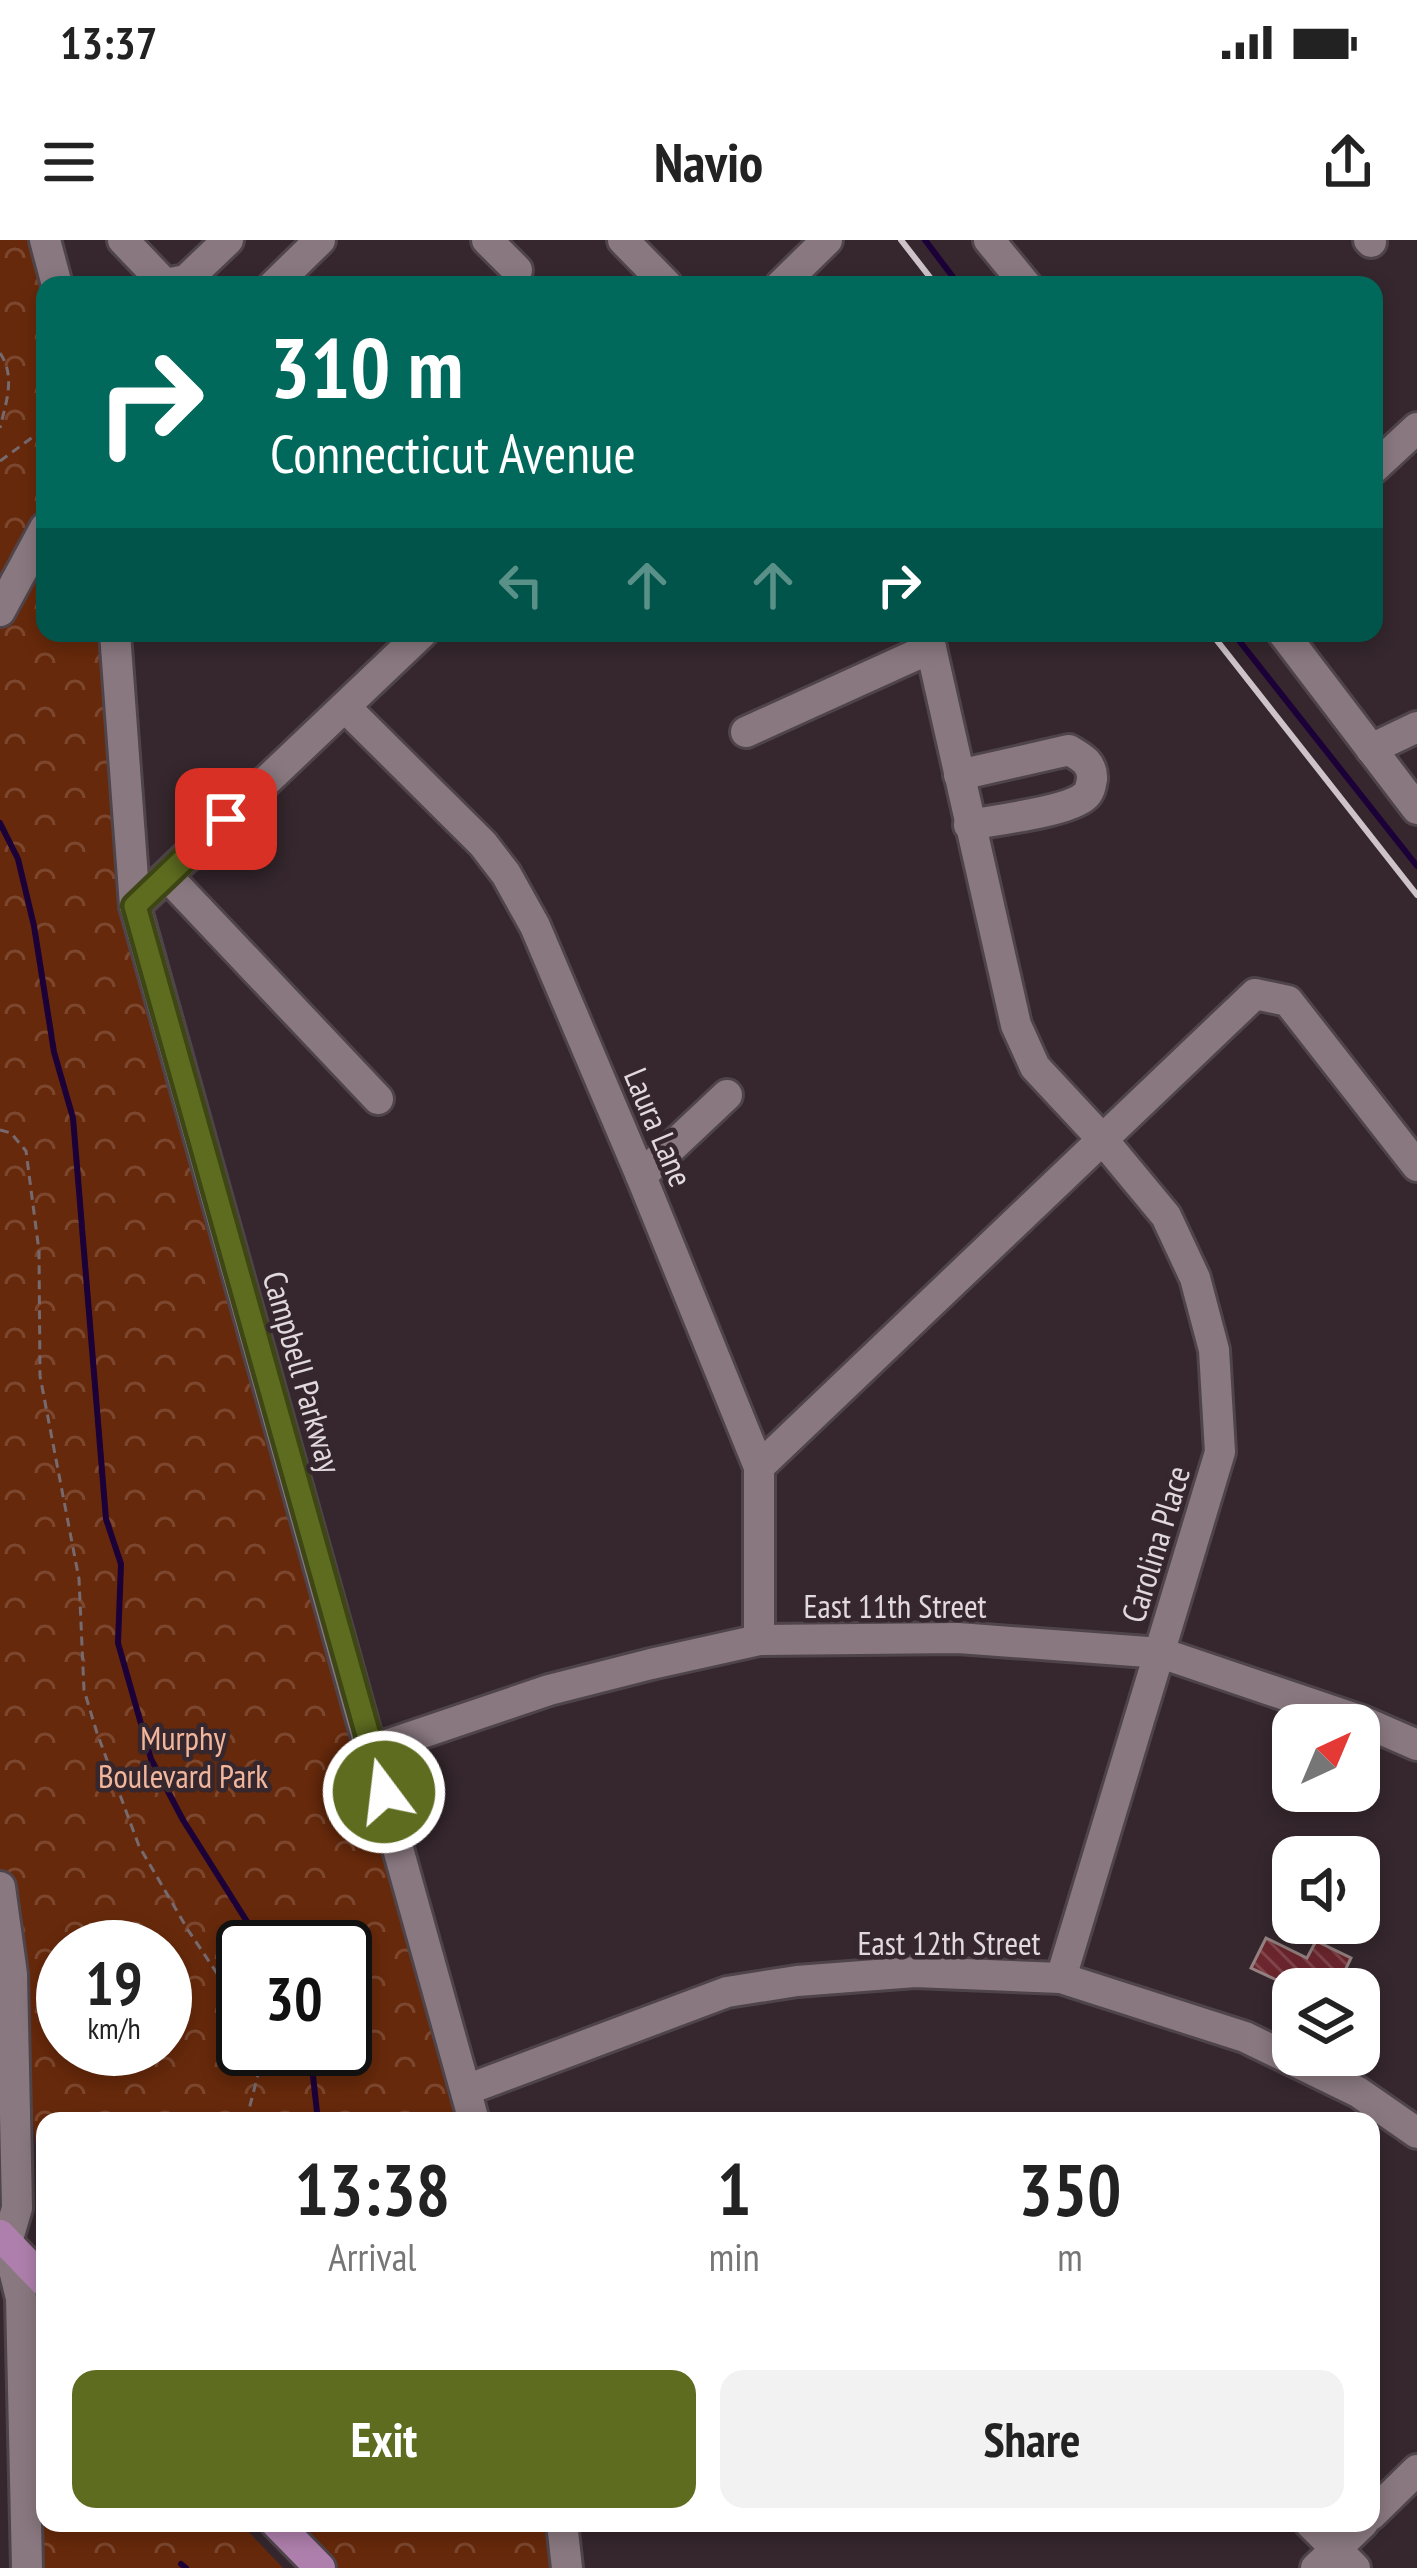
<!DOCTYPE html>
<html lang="en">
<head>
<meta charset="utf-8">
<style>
  :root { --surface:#fff; --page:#f2f2f2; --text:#222; --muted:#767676; --accent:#5e6c1f }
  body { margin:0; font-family:"PT Sans Narrow",sans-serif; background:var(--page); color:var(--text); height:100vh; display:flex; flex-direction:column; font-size:45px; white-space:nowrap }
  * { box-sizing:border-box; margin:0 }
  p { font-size:39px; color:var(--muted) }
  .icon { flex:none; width:66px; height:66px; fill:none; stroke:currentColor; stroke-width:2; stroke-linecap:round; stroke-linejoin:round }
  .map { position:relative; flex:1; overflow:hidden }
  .panel { position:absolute; left:36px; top:1872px; width:1344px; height:420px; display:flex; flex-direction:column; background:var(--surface); border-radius:24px; box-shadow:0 6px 18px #0003 }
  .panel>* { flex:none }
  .hud { position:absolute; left:36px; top:36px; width:1347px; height:366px; border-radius:24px; box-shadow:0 6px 18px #0003; background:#00695c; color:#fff; overflow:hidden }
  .needle { width:78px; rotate:44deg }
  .tools { position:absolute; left:1272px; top:1464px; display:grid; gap:24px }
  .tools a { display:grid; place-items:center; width:108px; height:108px; border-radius:24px; background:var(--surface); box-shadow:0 6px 18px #0003; font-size:60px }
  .speed { position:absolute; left:36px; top:1680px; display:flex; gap:24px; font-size:60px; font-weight:700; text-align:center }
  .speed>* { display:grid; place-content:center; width:156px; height:156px; border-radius:50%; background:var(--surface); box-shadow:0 6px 18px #0003; line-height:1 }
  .speed small { font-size:30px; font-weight:400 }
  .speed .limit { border:6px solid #111; border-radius:18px; background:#fff; color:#111 }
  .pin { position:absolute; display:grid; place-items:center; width:102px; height:102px; color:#fff; margin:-51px; border-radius:24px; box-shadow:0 6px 18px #0006 }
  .me { position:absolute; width:132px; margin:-66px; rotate:345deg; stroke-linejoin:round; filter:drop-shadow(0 0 9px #0008) }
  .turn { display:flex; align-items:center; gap:42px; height:252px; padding:0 36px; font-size:54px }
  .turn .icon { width:156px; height:156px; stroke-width:2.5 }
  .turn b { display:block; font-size:84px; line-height:102px }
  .lanes { display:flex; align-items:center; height:114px; padding:0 36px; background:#0003; justify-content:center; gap:60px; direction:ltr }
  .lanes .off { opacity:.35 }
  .eta { display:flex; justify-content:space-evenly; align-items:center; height:204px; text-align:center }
  .eta b { font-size:72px; font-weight:800; line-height:84px }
  .action { display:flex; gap:24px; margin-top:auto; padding:24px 36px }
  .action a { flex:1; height:138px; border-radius:24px; background:var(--accent); color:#fff; font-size:48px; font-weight:800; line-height:138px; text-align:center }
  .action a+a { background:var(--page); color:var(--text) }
  .status { display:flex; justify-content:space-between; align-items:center; height:84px; padding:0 60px; background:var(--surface); direction:ltr }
  .status svg { height:33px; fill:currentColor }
  header { display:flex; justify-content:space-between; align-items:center; height:156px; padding:0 36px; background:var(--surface); font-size:54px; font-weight:800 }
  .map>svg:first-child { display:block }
  .park { fill:url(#park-crowns); fill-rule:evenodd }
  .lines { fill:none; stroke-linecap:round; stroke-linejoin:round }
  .stream { stroke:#1c0038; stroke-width:6 }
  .building { fill:url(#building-back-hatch); stroke:#948181; stroke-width:3 }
  .minor-casing { stroke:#4f444a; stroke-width:36 }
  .major-casing { stroke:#4f444a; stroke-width:36 }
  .path { stroke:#766a6f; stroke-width:3; stroke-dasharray:9 6; stroke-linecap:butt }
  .minor { stroke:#89787f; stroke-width:30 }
  .major { stroke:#ae7fac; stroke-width:30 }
  .rail { stroke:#cdc3c8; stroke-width:6 }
  .route-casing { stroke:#3d4614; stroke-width:30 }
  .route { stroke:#5e6c1f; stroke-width:21 }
  .labels { text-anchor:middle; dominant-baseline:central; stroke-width:9; stroke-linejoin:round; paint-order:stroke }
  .street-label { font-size:33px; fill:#e2d9dd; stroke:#35272d }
  .park-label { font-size:33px; fill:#f2b69d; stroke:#35272d }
</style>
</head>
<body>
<div class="status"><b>13:37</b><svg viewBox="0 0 49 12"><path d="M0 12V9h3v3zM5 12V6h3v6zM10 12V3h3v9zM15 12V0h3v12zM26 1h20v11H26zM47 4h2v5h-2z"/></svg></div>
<header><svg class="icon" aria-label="menu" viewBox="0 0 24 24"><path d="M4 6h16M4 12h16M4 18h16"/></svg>Navio<svg class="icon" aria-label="share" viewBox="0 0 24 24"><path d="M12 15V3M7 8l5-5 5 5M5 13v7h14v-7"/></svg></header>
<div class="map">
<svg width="1417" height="2328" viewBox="0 0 1417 2328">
  <defs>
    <pattern id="park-crowns" width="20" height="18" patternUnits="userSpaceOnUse" patternTransform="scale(3)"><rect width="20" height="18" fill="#67290b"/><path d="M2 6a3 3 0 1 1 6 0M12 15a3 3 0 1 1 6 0" fill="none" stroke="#7c472e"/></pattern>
    <pattern id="building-back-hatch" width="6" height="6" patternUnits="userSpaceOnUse" patternTransform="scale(3)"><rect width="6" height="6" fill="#6c262d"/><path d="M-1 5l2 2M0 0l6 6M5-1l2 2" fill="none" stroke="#81454b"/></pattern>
  </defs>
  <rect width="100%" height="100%" fill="#35272d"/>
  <g class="park">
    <path d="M0,0H45V393H115L135,666L474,1881H45V1969L0,1647ZM63,1707H165V1809H63ZM243,1707H345V1809H243Z"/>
    <polygon points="45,2118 45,2283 240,2283 283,2328 39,2328 36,2137"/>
    <polygon points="297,2283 562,2283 567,2328 338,2328"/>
  </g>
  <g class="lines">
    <g class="stream">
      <polyline points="925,0 959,45"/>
      <polyline points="1233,393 1417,626"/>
      <polyline points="0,583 18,619 34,686 54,812 73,878 106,1279 121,1324 118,1403 151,1519 183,1580 263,1707"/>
      <polyline points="306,1809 312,1827 318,1881"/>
      <polyline points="181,2324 186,2328"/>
    </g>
  </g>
  <polygon class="building" points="1266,1698 1307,1718 1316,1701 1351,1718 1342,1737 1366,1749 1296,1749 1251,1728"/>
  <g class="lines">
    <g class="minor-casing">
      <g id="minor">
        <polyline points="45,0 57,45"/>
        <polyline points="123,0 165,44 186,40 228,0"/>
        <polyline points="487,0 517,30"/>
        <polyline points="623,0 667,45"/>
        <polyline points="989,0 1026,45"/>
        <polyline points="1369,0 1371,2"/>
        <polyline points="274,45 320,0"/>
        <polyline points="781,45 827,0"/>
        <polyline points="1374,228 1417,188"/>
        <polyline points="0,371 45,288"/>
        <polyline points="115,393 135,666 474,1881"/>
        <polyline points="925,393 931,408 1016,785 1035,827 1103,900 1166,976 1195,1038 1214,1110 1220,1212 1061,1738"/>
        <polyline points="1283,393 1417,569"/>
        <polyline points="345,467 483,604 506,634 535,686 641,936 759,1227 759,1400"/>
        <polyline points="746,492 931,408"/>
        <polyline points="1371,509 1417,487"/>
        <path d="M959,535L1069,510C1081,517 1093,523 1092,539C1091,545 1090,552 1085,556C1068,572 994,580 969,585"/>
        <polyline points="167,636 378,859"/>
        <polyline points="135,666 422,393"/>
        <polyline points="641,936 727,855"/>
        <polyline points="759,1227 1255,754 1288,761 1417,926"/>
        <polyline points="372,1510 549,1450 651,1424 759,1400 958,1398 1161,1413 1362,1481 1417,1505"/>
        <polyline points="0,1647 12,1734 17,1968 7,2002 21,2058 27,2328"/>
        <polyline points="466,1850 727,1752 797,1741 915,1732 1061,1738 1245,1797 1358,1852 1417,1893"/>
        <polyline points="1371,2275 1417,2230"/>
        <polyline points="562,2283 567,2328"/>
        <polyline points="1310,2283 1355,2328"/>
        <polyline points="1316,2328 1363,2283"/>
      </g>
    </g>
    <g class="major-casing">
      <g id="major">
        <polyline points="0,1995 45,2042"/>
        <polyline points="276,2283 320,2328"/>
      </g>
    </g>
    <g class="path">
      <path d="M0,113C16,137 6,162 0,188"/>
      <polyline points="0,221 37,194 45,196"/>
      <polyline points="0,890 11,893 26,911 39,1011 40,1136 79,1339 84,1450 97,1493 139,1606 188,1690 243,1772"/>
      <polyline points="246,1881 261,1823 258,1809"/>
    </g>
    <use href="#minor" class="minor"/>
    <use href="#major" class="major"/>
    <g class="rail">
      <polyline points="901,0 936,45"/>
      <polyline points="1211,393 1417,655"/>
    </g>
  </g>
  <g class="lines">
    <g class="route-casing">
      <polyline id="route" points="226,579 135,666 384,1552"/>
    </g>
    <use href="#route" class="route"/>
  </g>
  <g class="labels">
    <g class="street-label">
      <text transform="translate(659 887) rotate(67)">Laura Lane</text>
      <text transform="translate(303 1132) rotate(74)">Campbell Parkway</text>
      <text transform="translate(1155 1304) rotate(-73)">Carolina Place</text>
      <text x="895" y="1365">East 11th Street</text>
      <text x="949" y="1702">East 12th Street</text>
    </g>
    <g class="park-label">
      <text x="183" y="1497">Murphy<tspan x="183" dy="38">Boulevard Park</tspan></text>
    </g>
  </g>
</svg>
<div class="tools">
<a><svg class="needle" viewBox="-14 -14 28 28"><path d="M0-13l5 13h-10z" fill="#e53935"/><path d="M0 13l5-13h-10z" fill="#767676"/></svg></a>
<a><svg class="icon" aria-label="sound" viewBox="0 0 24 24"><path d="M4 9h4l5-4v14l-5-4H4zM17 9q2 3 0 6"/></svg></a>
<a><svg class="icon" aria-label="layers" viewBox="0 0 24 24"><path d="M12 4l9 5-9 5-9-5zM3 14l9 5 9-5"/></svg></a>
</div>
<div class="speed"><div>19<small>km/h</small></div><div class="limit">30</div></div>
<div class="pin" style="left:226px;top:579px;background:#d93025"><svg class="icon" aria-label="arrive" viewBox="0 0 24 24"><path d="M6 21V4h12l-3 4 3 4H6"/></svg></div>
<svg class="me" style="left:384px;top:1552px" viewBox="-20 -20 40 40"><circle r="17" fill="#5e6c1f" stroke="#fff" stroke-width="3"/><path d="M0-11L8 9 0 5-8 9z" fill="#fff"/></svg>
<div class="hud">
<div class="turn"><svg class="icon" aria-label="right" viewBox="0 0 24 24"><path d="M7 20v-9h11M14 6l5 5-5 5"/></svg><div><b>310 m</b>Connecticut Avenue</div></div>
<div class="lanes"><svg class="icon off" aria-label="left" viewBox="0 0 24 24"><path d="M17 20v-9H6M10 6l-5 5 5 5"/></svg><svg class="icon off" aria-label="ahead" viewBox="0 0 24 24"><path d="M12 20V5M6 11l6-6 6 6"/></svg><svg class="icon off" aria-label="ahead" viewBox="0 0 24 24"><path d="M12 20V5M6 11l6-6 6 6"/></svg><svg class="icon" aria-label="right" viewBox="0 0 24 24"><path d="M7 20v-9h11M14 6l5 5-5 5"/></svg></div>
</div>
<section class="panel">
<div class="eta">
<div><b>13:38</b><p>Arrival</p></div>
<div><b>1</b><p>min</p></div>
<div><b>350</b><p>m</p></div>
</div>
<div class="action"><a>Exit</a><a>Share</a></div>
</section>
</div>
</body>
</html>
